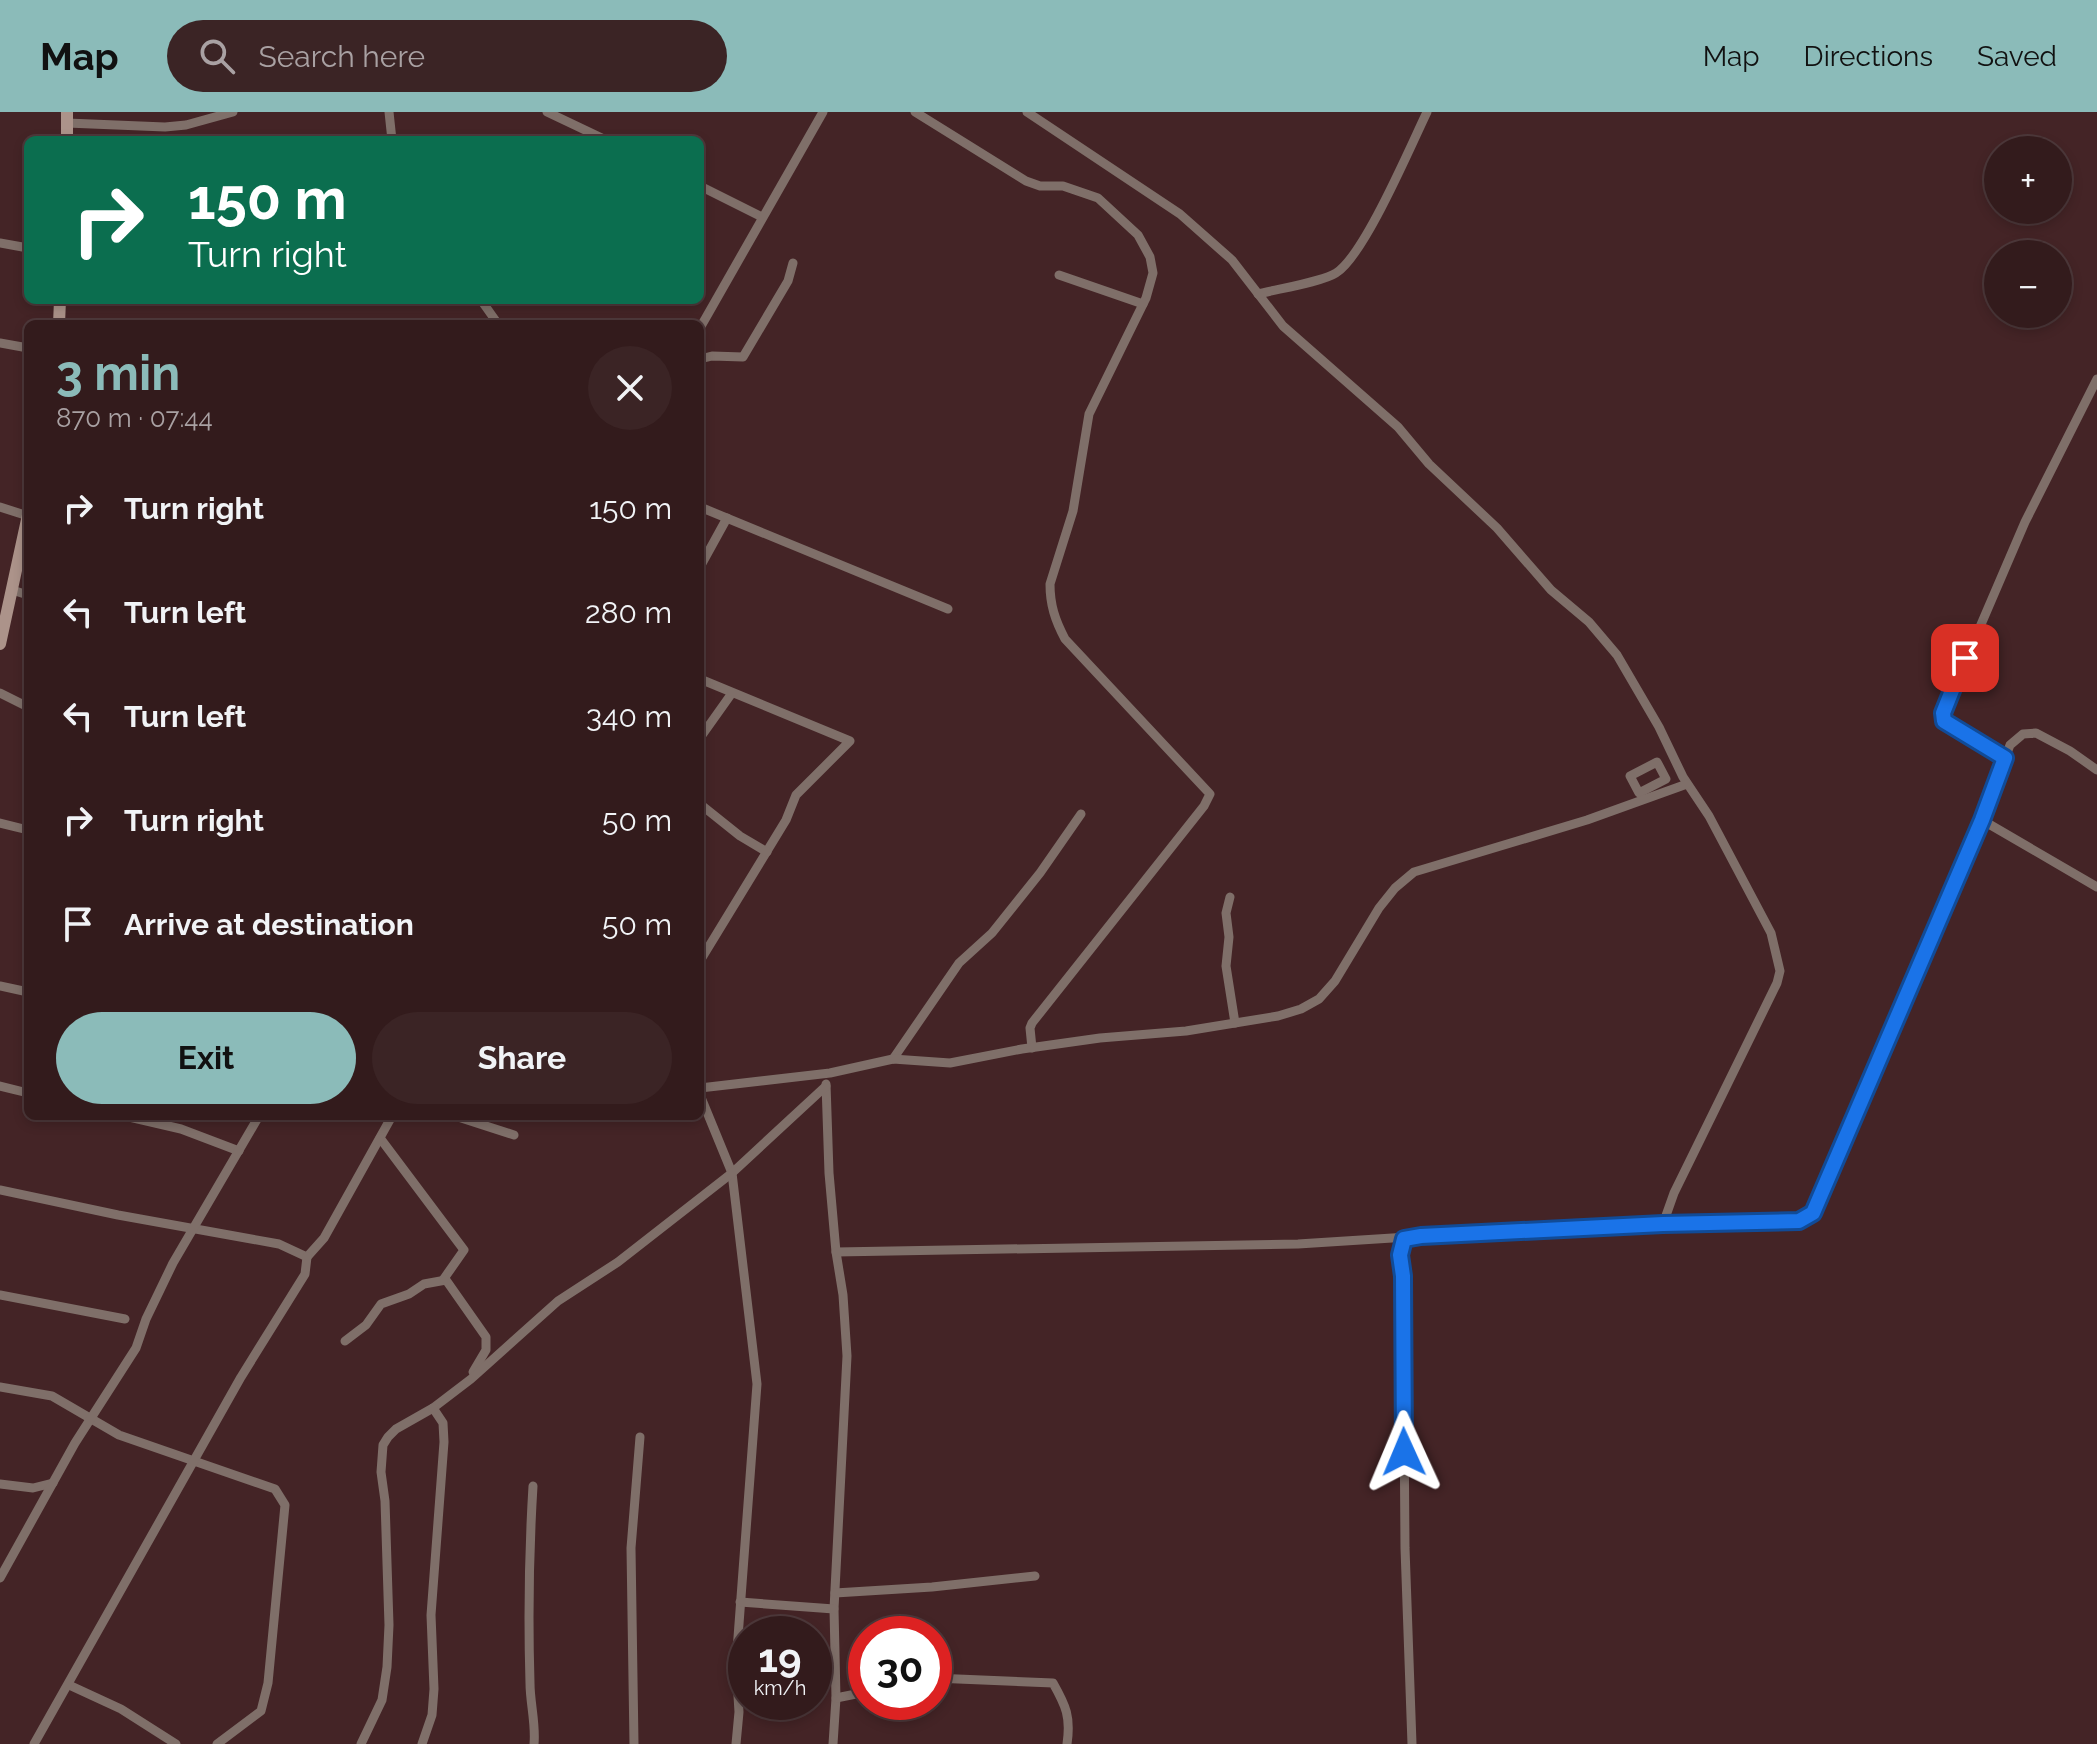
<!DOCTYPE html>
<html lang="en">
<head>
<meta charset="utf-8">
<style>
  :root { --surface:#331b1c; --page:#3b2425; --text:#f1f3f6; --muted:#a9a1a3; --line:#4e393b; --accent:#8bbbb9 }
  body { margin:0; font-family:Raleway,sans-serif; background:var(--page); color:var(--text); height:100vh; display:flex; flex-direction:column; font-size:30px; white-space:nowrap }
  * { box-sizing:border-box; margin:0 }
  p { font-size:26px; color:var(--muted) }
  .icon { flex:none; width:44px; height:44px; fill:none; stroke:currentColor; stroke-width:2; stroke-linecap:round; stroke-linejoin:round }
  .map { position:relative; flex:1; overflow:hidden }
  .sheet { position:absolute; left:24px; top:208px; width:680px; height:800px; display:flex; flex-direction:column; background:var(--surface); border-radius:12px; box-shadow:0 4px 12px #0003,0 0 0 2px var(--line) }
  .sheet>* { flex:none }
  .guide { position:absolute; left:24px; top:24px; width:680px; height:168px; border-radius:12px; box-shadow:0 4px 12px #0003,0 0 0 2px var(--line); background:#0b6e4f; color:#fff; overflow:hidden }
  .tools { position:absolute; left:1984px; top:24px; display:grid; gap:16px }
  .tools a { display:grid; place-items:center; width:88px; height:88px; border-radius:50%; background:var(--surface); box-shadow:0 4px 12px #0003,0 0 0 2px var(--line); font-size:40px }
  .speed { position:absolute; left:728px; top:1504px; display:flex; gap:16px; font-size:40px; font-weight:700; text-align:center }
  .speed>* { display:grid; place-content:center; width:104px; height:104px; border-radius:50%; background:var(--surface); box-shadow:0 4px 12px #0003,0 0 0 2px var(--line); line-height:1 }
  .speed small { font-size:20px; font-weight:400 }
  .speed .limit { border:12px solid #d22; background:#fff; color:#111 }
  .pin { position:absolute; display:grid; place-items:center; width:68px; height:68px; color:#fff; margin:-34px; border-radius:16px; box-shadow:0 4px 12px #0006 }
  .me { position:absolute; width:88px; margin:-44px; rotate:359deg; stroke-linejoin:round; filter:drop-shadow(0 0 6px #0008) }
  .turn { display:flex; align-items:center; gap:28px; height:168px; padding:0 32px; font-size:36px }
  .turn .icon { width:104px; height:104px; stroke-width:2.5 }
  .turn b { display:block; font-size:56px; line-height:68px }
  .round { display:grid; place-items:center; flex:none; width:84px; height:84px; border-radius:42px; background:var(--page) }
  .headline { display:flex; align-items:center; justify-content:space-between; height:136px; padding:0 32px }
  h1 { font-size:48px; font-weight:700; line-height:60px; color:var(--accent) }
  .cta { display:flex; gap:16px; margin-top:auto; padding:16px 32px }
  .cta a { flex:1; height:92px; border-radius:48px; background:var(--accent); color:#111; font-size:32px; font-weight:700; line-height:92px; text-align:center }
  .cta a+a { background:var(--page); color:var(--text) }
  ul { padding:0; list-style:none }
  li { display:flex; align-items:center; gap:24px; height:104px; padding:0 32px }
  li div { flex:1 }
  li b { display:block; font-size:30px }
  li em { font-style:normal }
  header { display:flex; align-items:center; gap:48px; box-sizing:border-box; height:112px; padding:0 40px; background:var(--accent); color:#111 }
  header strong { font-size:38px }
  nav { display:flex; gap:44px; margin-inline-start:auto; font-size:28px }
  .search { width:560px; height:72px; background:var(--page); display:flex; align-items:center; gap:20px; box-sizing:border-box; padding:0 28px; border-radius:44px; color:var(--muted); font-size:30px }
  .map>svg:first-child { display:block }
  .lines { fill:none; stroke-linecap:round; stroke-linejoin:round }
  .street { stroke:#7f6f69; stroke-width:9 }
  .secondary { stroke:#ac938a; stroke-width:12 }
  .route-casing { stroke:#114b97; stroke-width:20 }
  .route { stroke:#1a73e8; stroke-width:14 }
</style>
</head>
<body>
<header>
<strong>Map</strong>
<div class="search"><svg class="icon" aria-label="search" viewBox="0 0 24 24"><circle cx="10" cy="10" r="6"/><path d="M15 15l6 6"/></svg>Search here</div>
<nav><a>Map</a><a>Directions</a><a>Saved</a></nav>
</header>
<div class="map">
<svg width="2097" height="1632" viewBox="0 0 2097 1632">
  <rect width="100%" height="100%" fill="#442426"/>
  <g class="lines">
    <g class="street">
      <polyline points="389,0 392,28"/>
      <polyline points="547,0 606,28"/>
      <path d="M915,0L1026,69L1040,74H1063L1098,86L1138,123L1150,145L1153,161L1146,186L1089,302L1073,399L1050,472C1050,493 1055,508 1065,527L1210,682L1204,694L1032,911L1030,916L1032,936"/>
      <polyline points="1027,0 1180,102 1232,148 1283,214 1398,315 1429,352 1497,416 1551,478 1589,510 1617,543 1659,615 1683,665 1709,704 1771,821 1780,859 1777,871 1674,1081 1663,1112"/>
      <polyline points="67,11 165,15 186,13 233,0"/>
      <polyline points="700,74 762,105"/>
      <polyline points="0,131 28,136"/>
      <polyline points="1059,163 1143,192"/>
      <path d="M1258,182C1277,177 1322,170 1336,161C1364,144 1411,33 1427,0"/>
      <polyline points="481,188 498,212"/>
      <polyline points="700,216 823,0"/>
      <polyline points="0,231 28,236"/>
      <polyline points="700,247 712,244 743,245 788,169 793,151"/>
      <polyline points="0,395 28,404"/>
      <polyline points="700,395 948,497"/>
      <polyline points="700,455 727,406"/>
      <polyline points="12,478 28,483"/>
      <polyline points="700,567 850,629 796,683 786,708 700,849"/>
      <polyline points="0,581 28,595"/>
      <polyline points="700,626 732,581"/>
      <path d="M2005,646C1989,637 1946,619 1943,601L2025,410L2097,267"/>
      <polygon points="1657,650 1666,667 1639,681 1630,664"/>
      <polyline points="700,692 740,724 767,740"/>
      <polyline points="1982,708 2010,633 2023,622 2036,621 2070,639 2097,658"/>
      <polyline points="0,711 28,718"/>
      <polyline points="1230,785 1226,801 1229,825 1226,854 1235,911"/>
      <polyline points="0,874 28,880"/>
      <polyline points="893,947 959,851 992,821 1040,761 1081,702"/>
      <polyline points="826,972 829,1061 836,1140 843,1183 847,1244 834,1497 836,1586 833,1632"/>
      <polyline points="0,974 28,981"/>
      <polyline points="700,976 830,961 893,947 950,951 1022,937 1100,926 1186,919 1278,904 1301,897 1319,887 1335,869 1379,796 1395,776 1414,760 1587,708 1687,672"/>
      <polyline points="700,983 732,1061 757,1272 736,1552 739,1600 736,1632"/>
      <polyline points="125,1004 181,1017 239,1039"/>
      <polyline points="455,1004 514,1023"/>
      <polyline points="380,1026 464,1138 443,1168"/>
      <polyline points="0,1078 118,1103 279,1132 307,1145 324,1126 392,1004"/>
      <polyline points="836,1140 1298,1132 1408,1125"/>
      <polyline points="0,1183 125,1207"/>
      <polyline points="345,1229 366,1213 381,1192 409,1182 424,1172 446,1168 486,1225 486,1238 473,1260"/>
      <polyline points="0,1275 52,1284 119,1323 275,1377 285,1393 268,1571 261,1599 217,1632"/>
      <polyline points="0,1372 33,1376 53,1371"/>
      <path d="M533,1374C529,1440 528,1505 530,1571C530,1591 536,1612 534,1632"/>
      <polyline points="0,1466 75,1331 136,1236 146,1207 173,1151 259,1004"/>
      <polyline points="835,1481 932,1475 1035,1464"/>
      <polyline points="740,1490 834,1497"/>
      <path d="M934,1566L1053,1571C1066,1594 1071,1605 1067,1632"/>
      <polyline points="69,1573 121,1597 176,1632"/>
      <polyline points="836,1586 866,1580"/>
      <polyline points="34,1632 241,1265 305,1162 307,1145"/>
      <polyline points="361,1632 382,1588 387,1555 389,1513 385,1389 381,1360 383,1333 388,1325 396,1317 433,1296 471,1267 558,1189 618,1150 732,1061 826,974"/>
      <polyline points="422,1632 432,1603 434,1577 431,1503 444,1330 443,1311 433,1296"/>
      <polyline points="634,1632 631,1436 640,1325"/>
      <polyline points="1412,1632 1405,1436 1403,1164 1400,1143 1404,1127 1421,1124 1663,1112 1799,1109 1813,1101 1982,708 2097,775"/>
    </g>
    <g class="secondary">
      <polyline points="67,28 67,0"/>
      <polyline points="59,212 60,188"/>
      <polyline points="0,532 28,403"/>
    </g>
  </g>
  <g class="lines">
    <g class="route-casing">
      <polyline id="route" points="1404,1340 1403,1164 1400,1143 1404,1127 1421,1124 1663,1112 1799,1109 1813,1101 1982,708 2005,646 1944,609 1943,601 1965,546"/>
    </g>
    <use href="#route" class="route"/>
  </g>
</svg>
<div class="tools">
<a>+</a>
<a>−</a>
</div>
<div class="speed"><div>19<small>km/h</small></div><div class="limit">30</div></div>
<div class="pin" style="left:1965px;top:546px;background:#d93025"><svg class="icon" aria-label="arrive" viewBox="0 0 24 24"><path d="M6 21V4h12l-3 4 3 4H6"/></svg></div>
<svg class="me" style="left:1404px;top:1340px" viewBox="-20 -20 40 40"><path d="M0-17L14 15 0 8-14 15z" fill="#1a73e8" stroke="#fff" stroke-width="4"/></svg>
<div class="guide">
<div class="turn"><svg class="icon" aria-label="right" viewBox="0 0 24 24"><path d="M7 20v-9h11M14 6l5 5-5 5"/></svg><div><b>150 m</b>Turn right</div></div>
</div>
<section class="sheet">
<div class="headline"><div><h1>3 min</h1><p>870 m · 07:44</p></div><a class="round"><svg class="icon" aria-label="close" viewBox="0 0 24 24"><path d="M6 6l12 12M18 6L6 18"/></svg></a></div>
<ul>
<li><svg class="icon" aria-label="right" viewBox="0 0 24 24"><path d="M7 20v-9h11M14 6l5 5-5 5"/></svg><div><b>Turn right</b></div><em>150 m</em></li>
<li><svg class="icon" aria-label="left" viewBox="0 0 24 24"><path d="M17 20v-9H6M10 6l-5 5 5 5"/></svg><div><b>Turn left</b></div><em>280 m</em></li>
<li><svg class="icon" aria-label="left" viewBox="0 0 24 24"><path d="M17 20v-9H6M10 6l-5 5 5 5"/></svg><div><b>Turn left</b></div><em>340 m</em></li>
<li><svg class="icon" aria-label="right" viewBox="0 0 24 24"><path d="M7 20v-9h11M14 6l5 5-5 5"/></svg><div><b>Turn right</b></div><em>50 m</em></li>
<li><svg class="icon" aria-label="arrive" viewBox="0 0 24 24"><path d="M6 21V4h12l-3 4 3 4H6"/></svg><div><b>Arrive at destination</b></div><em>50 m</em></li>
</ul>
<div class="cta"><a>Exit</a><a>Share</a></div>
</section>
</div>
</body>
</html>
